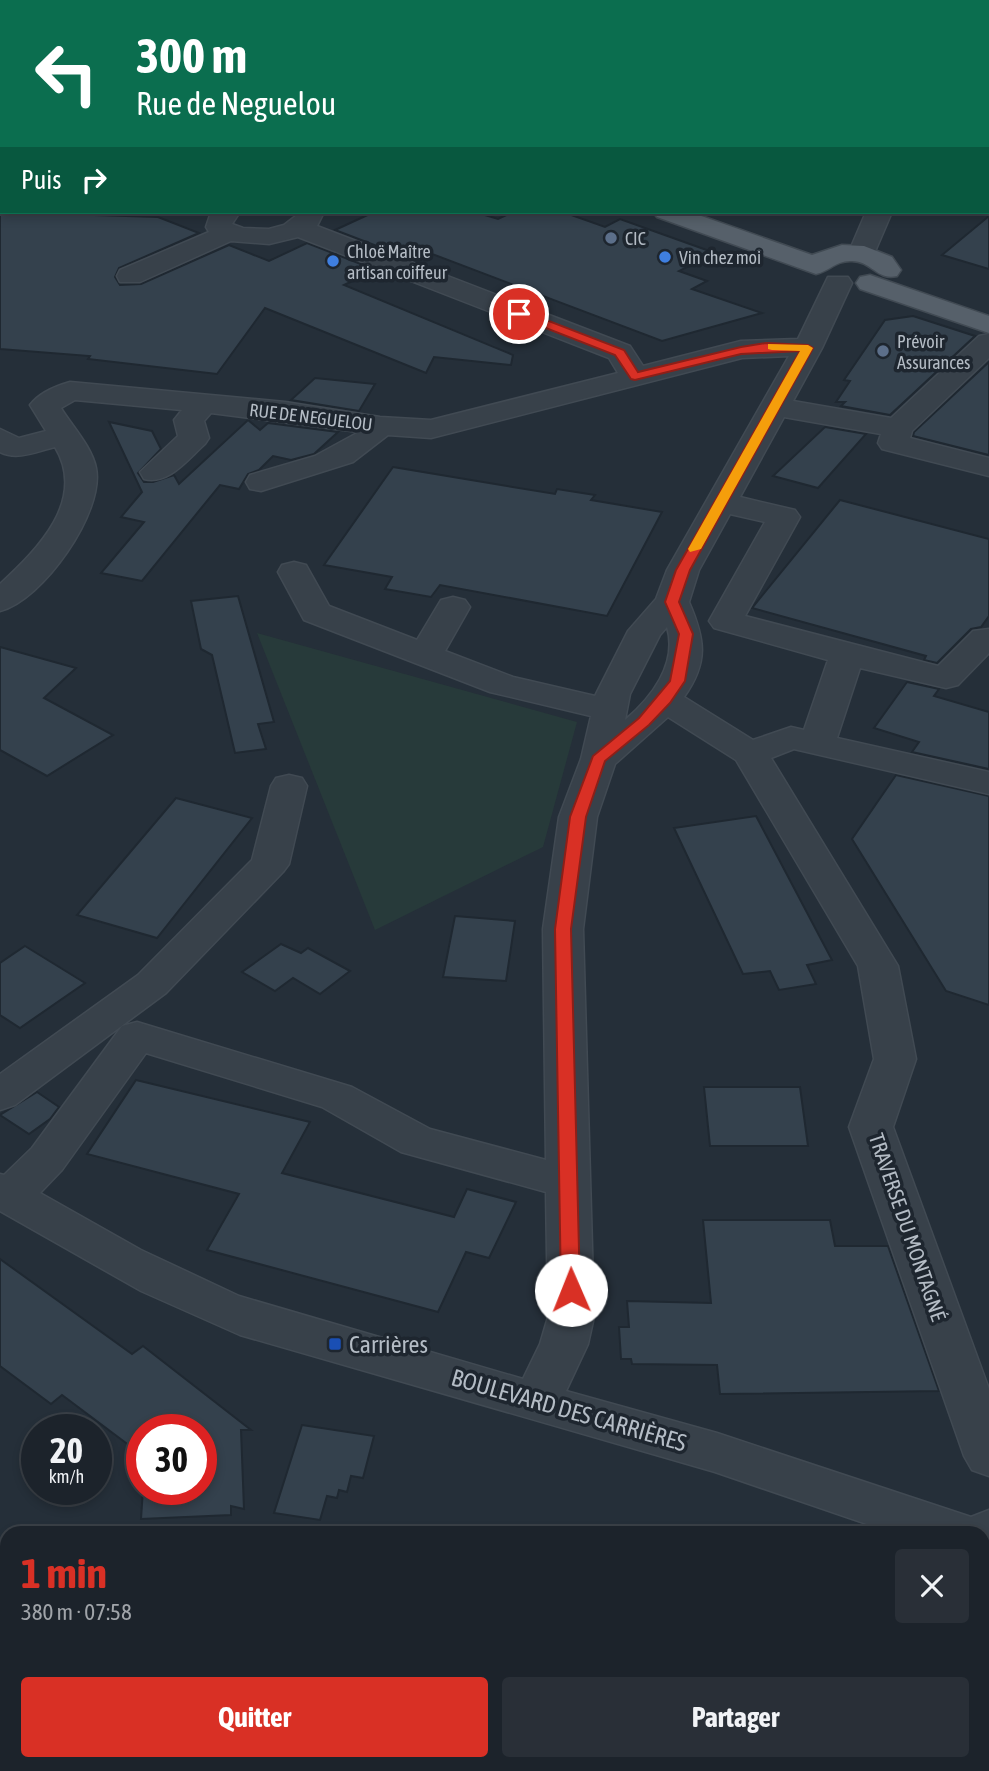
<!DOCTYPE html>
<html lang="fr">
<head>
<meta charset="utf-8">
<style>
  :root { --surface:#1c232b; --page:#292f37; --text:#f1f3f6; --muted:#a0a4a9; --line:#3a4047; --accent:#d93025 }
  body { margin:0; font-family:"Asap Condensed",sans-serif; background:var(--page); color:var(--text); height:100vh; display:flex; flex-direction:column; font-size:26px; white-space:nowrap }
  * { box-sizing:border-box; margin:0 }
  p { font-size:23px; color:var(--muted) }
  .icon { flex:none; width:38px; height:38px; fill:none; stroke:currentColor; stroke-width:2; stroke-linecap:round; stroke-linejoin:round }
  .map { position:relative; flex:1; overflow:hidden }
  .details { position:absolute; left:0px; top:1526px; width:990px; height:245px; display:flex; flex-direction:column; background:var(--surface); border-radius:21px 21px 0 0; box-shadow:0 4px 10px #0003,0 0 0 2px var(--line) }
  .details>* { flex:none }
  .banner { position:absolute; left:0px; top:0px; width:990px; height:214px; box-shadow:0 4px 10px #0003,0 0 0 2px var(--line); background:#0b6e4f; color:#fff; overflow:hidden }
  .speed { position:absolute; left:21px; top:1414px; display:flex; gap:14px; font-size:35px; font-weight:700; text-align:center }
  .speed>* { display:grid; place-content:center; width:91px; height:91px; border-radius:50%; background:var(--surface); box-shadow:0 4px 10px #0003,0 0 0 2px var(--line); line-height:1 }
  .speed small { font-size:18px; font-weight:400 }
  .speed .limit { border:10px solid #d22; background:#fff; color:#111 }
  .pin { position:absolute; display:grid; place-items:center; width:60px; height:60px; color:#fff; margin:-30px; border:4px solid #fff; border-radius:50%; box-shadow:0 2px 7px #0007 }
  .me { position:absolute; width:77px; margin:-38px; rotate:359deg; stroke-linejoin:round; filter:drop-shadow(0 0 5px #0008) }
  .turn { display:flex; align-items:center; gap:24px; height:147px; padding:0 21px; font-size:32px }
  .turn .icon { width:91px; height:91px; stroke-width:2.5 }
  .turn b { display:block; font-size:49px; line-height:60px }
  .then { display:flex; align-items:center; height:66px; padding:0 21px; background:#0003; gap:14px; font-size:26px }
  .round { display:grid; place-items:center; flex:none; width:74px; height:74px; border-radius:7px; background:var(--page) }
  .summary { display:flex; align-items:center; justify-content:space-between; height:119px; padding:0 21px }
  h1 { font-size:42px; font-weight:700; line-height:52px; color:var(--accent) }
  .cta { display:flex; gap:14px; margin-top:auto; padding:14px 21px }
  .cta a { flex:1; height:80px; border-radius:7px; background:var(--accent); color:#fff; font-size:28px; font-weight:700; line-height:80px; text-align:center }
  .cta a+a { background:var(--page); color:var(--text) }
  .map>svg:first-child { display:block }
  .green { fill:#273a3a }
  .building { fill:#34414d; stroke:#1f2831; stroke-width:2 }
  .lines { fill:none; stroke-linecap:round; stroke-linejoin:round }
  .minor-casing { stroke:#414a53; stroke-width:3 }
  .major-casing { stroke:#414a53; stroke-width:3 }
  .minor { fill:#38414a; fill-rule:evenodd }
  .major { fill:#56606a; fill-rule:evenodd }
  .route { fill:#d93025; stroke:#8d1f18; stroke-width:2 }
  .slow { fill:#f59e0b }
  .service-dot { fill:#5c6f8a; stroke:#1e262f; stroke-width:2.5 }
  .shop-dot { fill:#3f7fe0; stroke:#1e262f; stroke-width:2.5 }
  .transit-dot { fill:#1a4fb4; stroke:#1e262f; stroke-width:2.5 }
  .labels { text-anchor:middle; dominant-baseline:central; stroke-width:7; stroke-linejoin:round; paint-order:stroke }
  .far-poi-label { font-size:18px; fill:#b4bcc5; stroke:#1e262f; text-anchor:start }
  .far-street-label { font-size:18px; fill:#b4bcc5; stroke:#1e262f }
  .street-label { font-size:21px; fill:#b4bcc5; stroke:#1e262f }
  .near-poi-label { font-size:24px; fill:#b4bcc5; stroke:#1e262f; text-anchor:start }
  .near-street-label { font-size:24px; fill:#b4bcc5; stroke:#1e262f }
</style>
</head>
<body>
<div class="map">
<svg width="989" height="1771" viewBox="0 0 989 1771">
  <rect width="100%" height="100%" fill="#252f39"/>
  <polygon class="green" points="257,633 577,722 543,847 375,930"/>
  <g class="building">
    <polygon points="0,212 158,217 199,233 119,268 115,277 120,285 141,284 229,245 269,261 307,243 376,270 344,285 513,355 511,365 434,357 426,373 265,308 217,374 88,359 90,356 0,349"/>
    <polygon points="374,212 475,212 498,219 513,212 563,212 605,227 620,219 715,253 679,271 707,281 692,289 762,313 662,341 419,249 403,256 335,230"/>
    <polygon points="989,216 989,269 942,255"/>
    <polygon points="913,316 975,336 890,415 841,406 845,402 836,402 850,381 844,380 885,320"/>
    <polygon points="989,362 989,455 913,436 914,432"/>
    <polygon points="315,378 375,384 359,411 291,400"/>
    <polygon points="248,420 260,430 268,423 338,432 314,454 291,460 273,456 259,470 248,474 239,489 220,485 142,581 101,573 144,522 121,517 142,492 109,422 152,431 161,449 138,473 144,482 153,482 174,475 179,484"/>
    <polygon points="825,427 866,434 818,488 773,476"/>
    <polygon points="393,467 555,494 557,489 595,495 591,500 662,512 607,616 440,585 431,597 385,589 392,577 324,565"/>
    <polygon points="840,500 989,539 989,616 981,627 971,629 937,663 924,660 926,656 752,608"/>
    <polygon points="238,596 274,722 258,724 266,749 235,753 212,655 201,649 191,601"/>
    <polygon points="0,647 76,668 44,698 113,735 47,776 0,750"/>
    <polygon points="907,682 939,689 934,696 989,712 989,769 912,752 919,742 874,728"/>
    <polygon points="896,775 989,796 989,1005 946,991 852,839"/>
    <polygon points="176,798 252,818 157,938 77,915"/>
    <polygon points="756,816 832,960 807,965 816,984 779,990 770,971 743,974 674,828"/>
    <polygon points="455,916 515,921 506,981 443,977"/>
    <polygon points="281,944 301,953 308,948 350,971 320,994 293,978 275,991 242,972"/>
    <polygon points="25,946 85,983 20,1028 0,1015 0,963"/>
    <polygon points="136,1080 310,1122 282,1173 454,1217 467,1189 516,1202 489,1258 466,1252 438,1312 207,1250 239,1194 87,1154"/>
    <polygon points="704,1087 800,1087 808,1146 710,1146"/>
    <polygon points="37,1092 59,1107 50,1119 29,1134 0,1115"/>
    <polygon points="703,1220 830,1220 835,1246 888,1246 939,1391 720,1394 717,1365 632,1364 631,1359 621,1359 619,1327 629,1327 627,1301 711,1303"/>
    <polygon points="0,1259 132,1354 143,1346 251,1430 241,1430 244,1509 231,1506 231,1515 141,1519 143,1489 201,1489 201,1430 142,1430 142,1455 62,1395 51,1404 0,1366"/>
    <polygon points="302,1425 374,1436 363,1478 351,1476 347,1492 339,1490 337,1498 327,1496 320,1520 274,1513"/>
  </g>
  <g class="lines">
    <g class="minor-casing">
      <g id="minor">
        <polygon points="85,0 120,0 121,2 86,2"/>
        <polygon points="513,0 546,0 547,2 514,2"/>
        <polygon points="774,0 797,0 798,2 775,2"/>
        <rect x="0" y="27" width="2" height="14"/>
        <rect x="0" y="186" width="2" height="16"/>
        <path d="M211,212H240L232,224L243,228L269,229L284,225L301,212H324L317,226L630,346L643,366L741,341L798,339L828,277H848L852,283L822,348L793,401L891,418L979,336L989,334V358L912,431L910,438L989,458V476L882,449L878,443L881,434L784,417L740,497L795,510L800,517L745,616L938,666L973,631L989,629V653L958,685L946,688L860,668L837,738L989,772V794L794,749L771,758L898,966L916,1059L893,1127L989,1389V1476L972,1470L964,1456L849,1127L874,1059L858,966L736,760L668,717L615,764L597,817L583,929L594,1317L588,1344L566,1391L717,1433L971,1517L989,1510V1563H984V1533H893L715,1472L240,1335L141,1291L0,1211V1174L4,1175L32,1148L122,1026L137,1022L352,1087L430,1129L546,1160L543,929L559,817L581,759L591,716L490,692L304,620L278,572L282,565L294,562L306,565L329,606L417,640L441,600L453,597L465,600L470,607L445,651L513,677L595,696L628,631L656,599L667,570L789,356L742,358L431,438L388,435L353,462L261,491L250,489L246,482L250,475L315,456L359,432L211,413L204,421L209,438L205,444C187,460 169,485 144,479L140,472L178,436L174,420L182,410L75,400L61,408C72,426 92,447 96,468C105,512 42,601 0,611V584C38,549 87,500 55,447C38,451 17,461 0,452V429L19,438L46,431L30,405C39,393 56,386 70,382L285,402L380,417L431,420L618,373L609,358L298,237L269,244L231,241L140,282H120L117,276L120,270L209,232L206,227ZM730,514L765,522L709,621L714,628L828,660L804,730L791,727L753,740L684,697C709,662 705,639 689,602L699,570ZM667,627C678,664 651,698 625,720L630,694L660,635ZM146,1053L322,1107L401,1152L546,1192L548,1317L540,1344L523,1379L239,1296L141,1250L40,1193L62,1170Z"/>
        <polygon points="866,212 892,212 874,254 870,260 852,260 848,254"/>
        <polygon points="289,775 302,778 307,786 289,864 283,872 166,993 15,1105 0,1110 0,1074 138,975 252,860 271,786 276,778"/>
      </g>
    </g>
    <g class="major-casing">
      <g id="major">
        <rect x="0" y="41" width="2" height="14"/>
        <path d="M653,212H690L812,255L842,245L864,246L892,257L901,270L897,276C877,281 872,261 852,261C836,260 830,271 816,274L657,217Z"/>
        <polygon points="870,275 989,316 989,333 860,289 856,283 860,277"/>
      </g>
    </g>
    <use href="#minor" class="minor"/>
    <use href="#major" class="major"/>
  </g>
  <polygon class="route" points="515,311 523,311 624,350 638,372 741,347 766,343 808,345 813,348 690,570 679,602 693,634 685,681 670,703 649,725 605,761 586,817 571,929 580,1290 571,1297 561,1290 555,929 570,817 593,756 639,718 670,681 679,634 665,602 676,570 800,351 741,354 635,380 631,379 615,355 515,316"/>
  <polygon class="slow" points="768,344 808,345 813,348 701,549 690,552 688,549 800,351 772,350 768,349"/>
  <g class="service-dot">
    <circle cx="611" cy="238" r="7"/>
    <circle cx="883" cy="351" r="7"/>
  </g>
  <g class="shop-dot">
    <circle cx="665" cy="257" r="7"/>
    <circle cx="333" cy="261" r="7"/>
  </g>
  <rect class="transit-dot" x="328" y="1337" width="14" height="14" rx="3.5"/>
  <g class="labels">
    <g class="far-poi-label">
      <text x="625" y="238">CIC</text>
      <text x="347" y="251">Chloë Maître<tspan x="347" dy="21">artisan coiffeur</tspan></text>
      <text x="679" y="257">Vin chez moi</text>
      <text x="897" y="341">Prévoir<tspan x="897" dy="21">Assurances</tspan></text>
    </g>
    <g class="far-street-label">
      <text transform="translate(311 417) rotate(7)">RUE DE NEGUELOU</text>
    </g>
    <g class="street-label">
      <text transform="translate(908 1227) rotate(71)">TRAVERSE DU MONTAGNÉ</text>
    </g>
    <g class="near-poi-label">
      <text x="349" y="1344">Carrières</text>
    </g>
    <g class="near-street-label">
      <text transform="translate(569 1410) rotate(16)">BOULEVARD DES CARRIÈRES</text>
    </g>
  </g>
</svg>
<div class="speed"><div>20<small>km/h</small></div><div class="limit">30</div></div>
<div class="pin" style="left:519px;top:314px;background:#d93025"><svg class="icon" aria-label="arrive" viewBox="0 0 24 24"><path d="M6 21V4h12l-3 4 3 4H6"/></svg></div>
<svg class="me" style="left:571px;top:1290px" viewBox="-20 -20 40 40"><circle r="19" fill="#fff"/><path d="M0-13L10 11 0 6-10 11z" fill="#d93025"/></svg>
<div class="banner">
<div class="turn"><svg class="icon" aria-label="left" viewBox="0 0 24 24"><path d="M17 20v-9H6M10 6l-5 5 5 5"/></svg><div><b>300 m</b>Rue de Neguelou</div></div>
<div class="then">Puis<svg class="icon" aria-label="right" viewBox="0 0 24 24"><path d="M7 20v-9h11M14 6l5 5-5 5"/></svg></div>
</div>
<section class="details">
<div class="summary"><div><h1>1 min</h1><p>380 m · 07:58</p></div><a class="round"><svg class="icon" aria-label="close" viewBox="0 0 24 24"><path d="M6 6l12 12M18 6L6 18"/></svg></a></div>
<div class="cta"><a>Quitter</a><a>Partager</a></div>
</section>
</div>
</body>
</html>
